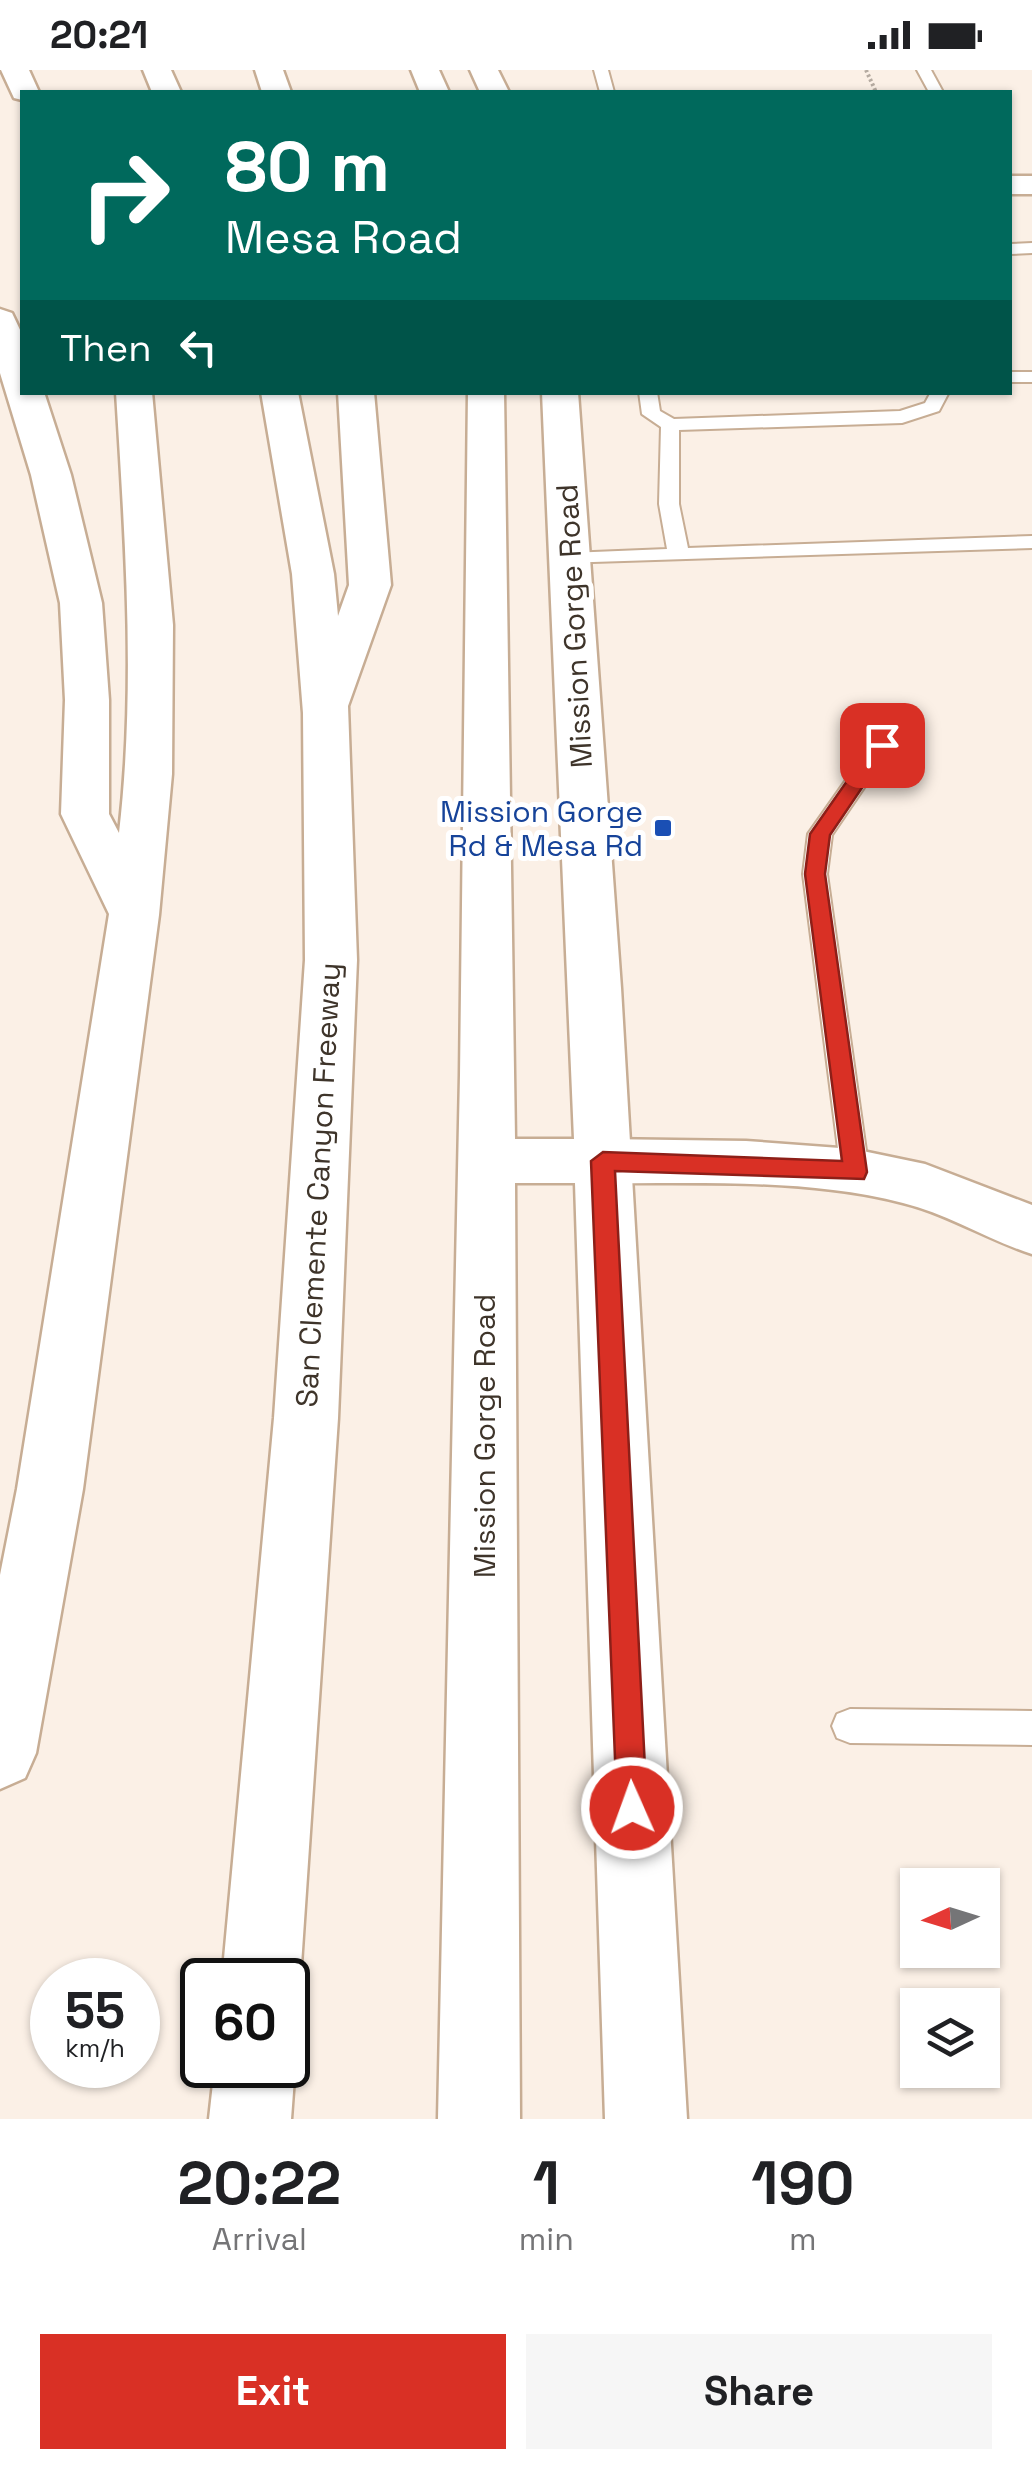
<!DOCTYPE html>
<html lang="en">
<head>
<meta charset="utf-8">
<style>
  :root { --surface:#fff; --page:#f6f6f6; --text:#202124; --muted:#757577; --accent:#d93025 }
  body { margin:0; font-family:"Space Grotesk",sans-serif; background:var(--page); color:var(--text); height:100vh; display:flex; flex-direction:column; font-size:38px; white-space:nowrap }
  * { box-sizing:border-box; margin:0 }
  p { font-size:32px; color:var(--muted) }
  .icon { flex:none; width:55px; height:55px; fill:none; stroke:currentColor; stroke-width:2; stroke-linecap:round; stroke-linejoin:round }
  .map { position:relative; height:2049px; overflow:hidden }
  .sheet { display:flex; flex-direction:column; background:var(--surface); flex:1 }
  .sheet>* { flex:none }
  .hud { position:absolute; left:20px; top:20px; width:992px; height:305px; border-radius:0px; box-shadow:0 2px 8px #0004; background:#00695c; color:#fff; overflow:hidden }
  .needle { width:65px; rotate:266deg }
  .tools { position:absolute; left:900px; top:1798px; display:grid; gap:20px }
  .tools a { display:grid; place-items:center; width:100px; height:100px; border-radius:0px; background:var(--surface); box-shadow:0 2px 8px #0004; font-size:50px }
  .speed { position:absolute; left:30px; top:1888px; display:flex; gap:20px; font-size:50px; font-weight:700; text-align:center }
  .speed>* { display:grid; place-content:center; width:130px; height:130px; border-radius:50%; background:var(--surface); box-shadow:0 2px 8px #0004; line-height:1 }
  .speed small { font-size:25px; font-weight:400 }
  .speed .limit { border:5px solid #111; border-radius:15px; background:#fff; color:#111 }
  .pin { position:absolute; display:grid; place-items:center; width:85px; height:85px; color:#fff; margin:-42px; border-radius:20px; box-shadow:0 5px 15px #0006 }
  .me { position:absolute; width:110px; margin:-55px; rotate:358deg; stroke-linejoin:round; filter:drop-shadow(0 0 8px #0008) }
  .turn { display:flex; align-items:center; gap:35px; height:210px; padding:0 40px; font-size:45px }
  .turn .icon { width:130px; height:130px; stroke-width:2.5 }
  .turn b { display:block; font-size:70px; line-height:85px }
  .then { display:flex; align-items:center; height:95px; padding:0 40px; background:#0003; gap:20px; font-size:38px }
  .eta { display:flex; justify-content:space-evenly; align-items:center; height:170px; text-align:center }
  .eta b { font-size:60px; font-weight:800; line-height:70px }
  .button { display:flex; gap:20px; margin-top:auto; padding:20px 40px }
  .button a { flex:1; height:115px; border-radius:0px; background:var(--accent); color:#fff; font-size:40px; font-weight:800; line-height:115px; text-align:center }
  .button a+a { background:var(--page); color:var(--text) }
  .status { display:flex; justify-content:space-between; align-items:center; height:70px; padding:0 50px; background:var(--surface); direction:ltr }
  .status svg { height:28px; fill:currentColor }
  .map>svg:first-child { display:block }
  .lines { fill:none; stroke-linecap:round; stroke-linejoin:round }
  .service-casing { stroke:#c7ad94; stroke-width:4 }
  .minor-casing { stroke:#c7ad94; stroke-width:5 }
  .tertiary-casing { stroke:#c7ad94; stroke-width:5 }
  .primary-casing { stroke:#c7ad94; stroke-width:5 }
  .motorway-casing { stroke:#c7ad94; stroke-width:5 }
  .path { stroke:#b5aba1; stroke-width:4; stroke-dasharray:2.5 2.5; stroke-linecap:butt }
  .service { fill:#fff; fill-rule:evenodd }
  .minor { fill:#fff; fill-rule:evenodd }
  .tertiary { fill:#fff; fill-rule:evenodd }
  .primary { fill:#fff; fill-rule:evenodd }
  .motorway { fill:#fff; fill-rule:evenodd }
  .route { fill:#d93025; stroke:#8d1f18; stroke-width:2.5 }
  .transit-dot { fill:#1a4fb4; stroke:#fff; stroke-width:4 }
  .labels { text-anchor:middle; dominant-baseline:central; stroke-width:10; stroke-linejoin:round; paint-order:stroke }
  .street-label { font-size:30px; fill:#3e342a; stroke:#fff }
  .transit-label { font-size:30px; fill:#164399; stroke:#fff; text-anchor:end }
</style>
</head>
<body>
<div class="status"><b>20:21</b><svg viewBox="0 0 49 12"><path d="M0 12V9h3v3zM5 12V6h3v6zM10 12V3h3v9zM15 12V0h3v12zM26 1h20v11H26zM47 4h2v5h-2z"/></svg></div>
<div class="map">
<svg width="1032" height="2049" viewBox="0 0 1032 2049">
  <rect width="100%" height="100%" fill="#fbf0e6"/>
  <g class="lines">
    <g class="service-casing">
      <g id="service">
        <polygon points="594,0 608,0 614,22 600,22"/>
        <polygon points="917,0 931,0 943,22 929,22"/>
        <polygon points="1032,173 1032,183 1010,184 1010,174"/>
        <rect x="1010" y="302" width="22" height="10"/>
        <polygon points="639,322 657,322 660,341 674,349 900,341 925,333 931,322 949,322 939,341 902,353 679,360 679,434 688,478 1032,466 1032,478 562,493 559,489 562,485 569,483 667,479 659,434 661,357 642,344"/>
        <polygon points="882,668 893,675 832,765 827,804 869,1102 865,1110 855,1113 845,1110 841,1102 803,804 808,764 874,670"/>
        <polygon points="850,1639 1032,1641 1032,1675 850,1673 837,1668 832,1656 837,1644"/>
      </g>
    </g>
    <g class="minor-casing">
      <rect id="minor" x="1010" y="106" width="22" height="18"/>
    </g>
    <g class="tertiary-casing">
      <path id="tertiary" d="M603,1069L746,1071L853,1079L925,1094L1032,1135V1184C988,1170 948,1144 903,1133C806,1108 702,1114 603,1113L583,1107L575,1091L583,1075Z"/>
    </g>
    <g class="primary-casing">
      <g id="primary">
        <polygon points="411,0 439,0 449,22 420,22"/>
        <polygon points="470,0 498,0 509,22 480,22"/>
        <polygon points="468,322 504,322 515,1069 574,1069 542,322 578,322 621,918 687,2049 605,2049 575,1113 515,1113 520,2049 438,2049 460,1005"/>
      </g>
    </g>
    <g class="motorway-casing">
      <g id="motorway">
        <polygon points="1,0 29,0 39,22 22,22 22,30 14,28"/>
        <polygon points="143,0 171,0 181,22 152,22"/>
        <polygon points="255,0 283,0 291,22 262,22"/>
        <path d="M0,239L12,243L22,264V322H44L71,405L102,533L109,630V744L119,763C136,615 125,471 116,322H152L173,555L172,704L159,845L83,1419L36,1683L25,1708L0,1719V1505L17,1419L109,844L61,744L65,630L60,533L31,405L0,303Z"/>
        <polygon points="261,322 298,322 334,504 338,546 349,515 338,322 374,322 391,515 348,636 357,890 338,1348 300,1910 288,1938 288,1910 222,1910 274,1348 305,890 303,643 292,504"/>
        <polygon points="288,1977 295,1995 291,2049 209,2049 215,1995 288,1995"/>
      </g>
    </g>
    <polyline class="path" points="866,0 876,22"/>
    <use href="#service" class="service"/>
    <use href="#minor" class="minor"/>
    <use href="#tertiary" class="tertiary"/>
    <use href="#primary" class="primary"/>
    <use href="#motorway" class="motorway"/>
  </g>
  <polygon class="route" points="882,669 891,675 830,765 825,804 867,1102 864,1109 615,1101 647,1738 642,1749 632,1754 621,1749 617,1738 591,1091 603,1082 842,1091 805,804 810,764 875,671"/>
  <rect class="transit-dot" x="653" y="748" width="20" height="20" rx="5"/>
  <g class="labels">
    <g class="street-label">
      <text transform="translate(574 556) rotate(-93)">Mission Gorge Road</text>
      <text transform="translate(318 1115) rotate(-87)">San Clemente Canyon Freeway</text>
      <text transform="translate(484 1366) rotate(-90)">Mission Gorge Road</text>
    </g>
    <g class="transit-label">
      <text x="643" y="741">Mission Gorge<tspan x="643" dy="34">Rd &amp; Mesa Rd</tspan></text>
    </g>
  </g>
</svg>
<div class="tools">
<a><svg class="needle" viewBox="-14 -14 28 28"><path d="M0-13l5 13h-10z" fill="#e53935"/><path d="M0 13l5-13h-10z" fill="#757577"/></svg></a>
<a><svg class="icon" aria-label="layers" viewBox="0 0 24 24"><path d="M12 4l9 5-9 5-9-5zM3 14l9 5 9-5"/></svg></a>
</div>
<div class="speed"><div>55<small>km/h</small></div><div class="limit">60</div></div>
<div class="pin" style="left:882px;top:675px;background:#d93025"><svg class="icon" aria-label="arrive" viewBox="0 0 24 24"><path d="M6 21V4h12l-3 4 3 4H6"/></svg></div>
<svg class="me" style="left:632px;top:1738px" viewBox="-20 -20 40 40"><circle r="17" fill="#d93025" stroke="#fff" stroke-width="3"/><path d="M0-11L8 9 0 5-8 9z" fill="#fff"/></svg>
<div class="hud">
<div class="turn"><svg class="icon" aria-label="right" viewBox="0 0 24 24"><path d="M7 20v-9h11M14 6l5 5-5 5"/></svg><div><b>80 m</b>Mesa Road</div></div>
<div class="then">Then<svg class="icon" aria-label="left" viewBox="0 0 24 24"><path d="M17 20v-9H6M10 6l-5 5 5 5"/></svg></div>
</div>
</div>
<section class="sheet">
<div class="eta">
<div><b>20:22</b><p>Arrival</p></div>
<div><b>1</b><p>min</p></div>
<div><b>190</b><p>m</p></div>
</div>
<div class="button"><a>Exit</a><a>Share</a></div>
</section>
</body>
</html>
